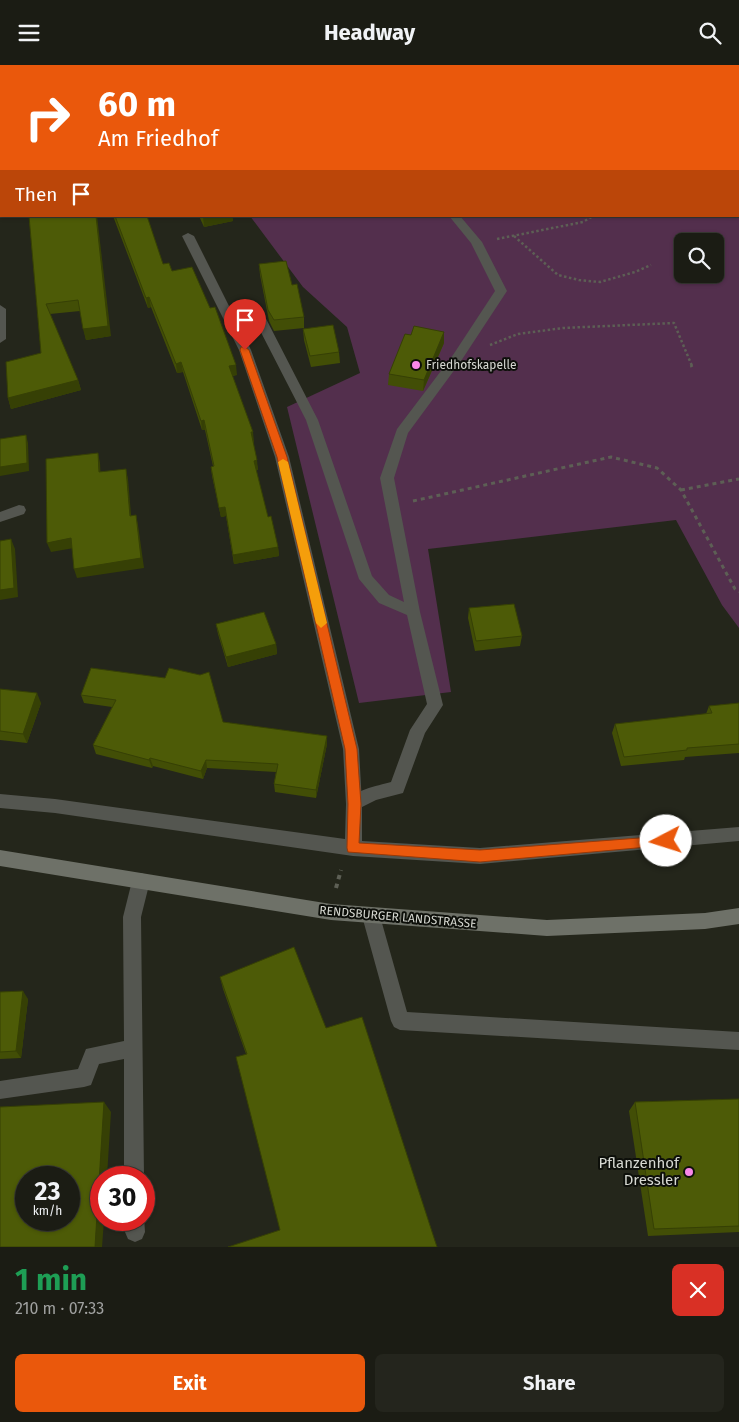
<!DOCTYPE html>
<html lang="en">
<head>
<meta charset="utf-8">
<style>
  :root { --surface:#1b1c14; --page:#24251d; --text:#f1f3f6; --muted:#a0a1a0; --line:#393a34; --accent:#ea580c }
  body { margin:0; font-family:"Fira Sans",sans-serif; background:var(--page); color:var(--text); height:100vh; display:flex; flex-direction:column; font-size:19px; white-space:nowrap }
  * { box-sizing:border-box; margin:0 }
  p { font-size:16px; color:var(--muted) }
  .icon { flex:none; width:28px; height:28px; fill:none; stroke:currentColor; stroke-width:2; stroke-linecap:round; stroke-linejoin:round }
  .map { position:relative; height:1182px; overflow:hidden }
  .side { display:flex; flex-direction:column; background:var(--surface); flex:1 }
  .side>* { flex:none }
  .guide { position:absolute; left:0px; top:0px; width:740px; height:152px; box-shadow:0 1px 4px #0004,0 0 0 1px var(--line); background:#ea580c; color:#fff; overflow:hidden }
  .buttons { position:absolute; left:674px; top:168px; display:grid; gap:10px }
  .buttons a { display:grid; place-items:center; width:50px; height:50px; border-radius:8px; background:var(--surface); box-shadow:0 1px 4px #0004,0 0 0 1px var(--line); font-size:25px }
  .speed { position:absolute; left:15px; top:1101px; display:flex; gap:10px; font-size:25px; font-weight:700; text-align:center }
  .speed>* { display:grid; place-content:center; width:65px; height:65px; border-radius:50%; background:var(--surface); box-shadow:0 1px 4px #0004,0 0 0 1px var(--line); line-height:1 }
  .speed small { font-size:12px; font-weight:400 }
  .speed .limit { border:8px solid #d22; background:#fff; color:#111 }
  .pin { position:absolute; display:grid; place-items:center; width:42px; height:42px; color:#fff; margin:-51px -21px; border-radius:50% 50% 50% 0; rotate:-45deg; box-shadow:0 0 5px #0007 }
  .pin .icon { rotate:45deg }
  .me { position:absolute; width:55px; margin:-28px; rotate:265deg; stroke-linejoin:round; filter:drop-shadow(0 0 4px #0008) }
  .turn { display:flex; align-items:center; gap:18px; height:105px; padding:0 15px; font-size:22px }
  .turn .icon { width:65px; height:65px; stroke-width:2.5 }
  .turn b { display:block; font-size:35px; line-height:42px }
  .then { display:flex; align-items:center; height:48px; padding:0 15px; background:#0003; gap:10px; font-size:19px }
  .round { display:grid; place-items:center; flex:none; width:52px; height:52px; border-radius:8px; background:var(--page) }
  .overview { display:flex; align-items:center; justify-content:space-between; height:85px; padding:0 15px }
  h1 { font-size:30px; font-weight:700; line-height:38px; color:#1e9e55 }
  .action { display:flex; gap:10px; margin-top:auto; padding:10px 15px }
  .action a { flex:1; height:58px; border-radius:8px; background:var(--accent); color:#fff; font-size:20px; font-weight:700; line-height:58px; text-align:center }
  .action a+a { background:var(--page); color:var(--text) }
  header { display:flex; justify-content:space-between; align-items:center; height:65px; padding:0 15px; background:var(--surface); font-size:22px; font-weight:700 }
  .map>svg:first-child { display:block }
  .green { fill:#532f4d; fill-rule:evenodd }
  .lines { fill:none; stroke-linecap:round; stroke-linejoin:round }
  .path-far2 { stroke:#5d5f55; stroke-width:2.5; stroke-dasharray:2.5 2.5; stroke-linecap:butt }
  .path-far1 { stroke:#5d5f55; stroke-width:3; stroke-dasharray:4 4; stroke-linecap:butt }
  .path { stroke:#5d5f55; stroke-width:4; stroke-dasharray:4.5 4.5; stroke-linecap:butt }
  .lane { fill:#545650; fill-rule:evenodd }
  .street { fill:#545650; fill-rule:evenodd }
  .secondary { fill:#6e7168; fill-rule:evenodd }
  .wall { fill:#424e06 }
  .shaded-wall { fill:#364005 }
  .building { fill:#4d5b07; stroke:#364005; fill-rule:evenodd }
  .route { fill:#ea580c; stroke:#983908 }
  .slow { fill:#f59e0b }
  .poi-dot { fill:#f987e8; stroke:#0d0f0a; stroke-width:2 }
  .labels { text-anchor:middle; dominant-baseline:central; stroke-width:4; stroke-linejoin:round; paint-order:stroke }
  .poi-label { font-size:12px; fill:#d7d9d2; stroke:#0d0f0a; text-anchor:start }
  .street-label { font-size:12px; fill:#d7d9d2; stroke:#0d0f0a }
  .near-poi-label { font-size:15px; fill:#d7d9d2; stroke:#0d0f0a; text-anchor:end }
</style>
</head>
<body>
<header><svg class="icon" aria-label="menu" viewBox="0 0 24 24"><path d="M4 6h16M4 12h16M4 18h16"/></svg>Headway<svg class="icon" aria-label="search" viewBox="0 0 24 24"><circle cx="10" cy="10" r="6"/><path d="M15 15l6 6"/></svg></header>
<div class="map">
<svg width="739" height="1182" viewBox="0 0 739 1182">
  <rect width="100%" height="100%" fill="#24261b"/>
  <path class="green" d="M285,0H739V563L722,540L676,455L428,484L451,627L359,638L287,342L360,308L347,262L303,222L250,151H739V1H281ZM682,176H715V209H682Z"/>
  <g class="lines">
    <g class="path-far2">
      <polyline points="570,0 572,1"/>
      <polyline points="413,1 418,0"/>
      <polyline points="514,171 558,210 579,215 600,217 635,207 651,200"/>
      <polyline points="497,174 583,157 593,151"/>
      <polyline points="490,280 518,269 563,263 674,258 692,301"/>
    </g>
    <g class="path-far1">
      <polyline points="691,300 692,302"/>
      <polyline points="681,425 739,414"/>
      <polyline points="413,436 611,392 657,403 681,425 735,524 739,527"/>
    </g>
    <polyline class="path" points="336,823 341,805"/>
    <g class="lane">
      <path d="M449,151H460L482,177L507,226L461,296L408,368L394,413L420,547L443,640L425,668L403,728L376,735L354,746L348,744L346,739C352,725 377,721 391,717L410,665L427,639L407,550L379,538L359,514L306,355L248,242L254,238L260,242L318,355L372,511L389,530L404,537L380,413L397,364L453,290L495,226L471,178Z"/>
      <polygon points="141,808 147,810 150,816 141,852 144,1112 124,1112 124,994 99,999 91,1020 84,1022 0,1034 0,1016 78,1004 86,984 124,976 123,852 132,816 135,810"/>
      <polygon points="371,843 377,845 380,851 407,947 739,967 739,985 400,965 394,962 391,956 362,851 365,845"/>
      <polygon points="144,1152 145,1167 142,1174 135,1177 128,1174 125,1167 125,1155 144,1155"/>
    </g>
    <g class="street">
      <polygon points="188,168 194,171 251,285 289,392 359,684 362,739 362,776 480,783 739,762 739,776 480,799 353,791 55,748 0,743 0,729 55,734 345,774 346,739 343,684 275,392 239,285 182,171"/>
      <polygon points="0,240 6,244 6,274 0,278"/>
      <polygon points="19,440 24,441 26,445 24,449 0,457 0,447"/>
    </g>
    <polygon class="secondary" points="0,785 331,839 547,855 705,848 739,843 739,859 705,864 547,871 331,855 0,801"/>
  </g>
  <g class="wall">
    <polygon points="29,151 111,271 86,275 80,246 50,249 78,315 81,325 11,344 8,333 41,288"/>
    <polygon points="113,151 147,151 163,199 172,206 237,310 232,311 254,377 253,377 258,405 256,405 268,452 278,482 279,491 234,499 226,451 221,452 212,411 211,402 213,401 205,365 202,365 183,307 177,308 151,242 148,243"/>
    <polygon points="199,151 232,151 233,156 204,162"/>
    <polygon points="259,199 292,220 304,252 304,263 274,266 269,256 260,210"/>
    <polygon points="303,264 339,287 340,298 311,302 304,275"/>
    <polygon points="444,278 423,326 388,320 389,309"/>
    <polygon points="469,543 522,571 520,581 475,586 468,553"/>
    <polygon points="216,559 276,579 277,589 228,602 218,569"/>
    <polygon points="91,603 223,657 327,671 327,679 316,733 275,727 274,719 276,707 207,703 203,714 153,701 152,703 96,689 93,680 112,642 84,638 81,630"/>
    <polygon points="0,624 41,638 27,678 0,675"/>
    <polygon points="739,638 739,688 685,692 684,695 621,701 612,668 615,659 706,649 709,641"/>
    <polygon points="220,912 326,963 280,1165 246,989 223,924"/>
    <polygon points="0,927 28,934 21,993 0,994"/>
    <polygon points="739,1034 739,1167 648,1171 629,1046 635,1037"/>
  </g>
  <g class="shaded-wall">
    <polygon points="96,151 97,151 111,271 86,275 83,264"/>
    <polygon points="203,151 232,151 233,156 204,162"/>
    <polygon points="149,232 151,242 148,243 146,233"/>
    <polygon points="444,267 444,278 423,326 424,315"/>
    <polygon points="181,297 183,307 177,308 176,299"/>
    <polygon points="236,300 237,310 230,311 229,301"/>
    <polygon points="78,315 81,325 11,344 8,333"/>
    <polygon points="204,355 205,365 202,365 201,356"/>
    <polygon points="251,367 253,367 254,377 252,377"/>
    <polygon points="26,370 28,378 29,406 0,411 0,402"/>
    <polygon points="98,388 100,398 101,417 99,407"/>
    <polygon points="257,395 258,405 255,405 254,396"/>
    <polygon points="126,404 128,414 132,461 130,451"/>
    <polygon points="225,442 226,451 221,452 219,443"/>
    <polygon points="136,450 138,460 144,503 77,513 74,504"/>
    <polygon points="71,473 74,483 51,487 47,478"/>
    <polygon points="11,474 15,484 18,532 0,535 0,525"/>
    <polygon points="278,482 279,491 234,499 233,490"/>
    <polygon points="276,579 277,589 228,602 226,592"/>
    <polygon points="37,628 41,638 27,678 23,669"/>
    <polygon points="327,671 327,679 316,733 316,725"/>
    <polygon points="150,693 153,701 152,703 149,695"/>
    <polygon points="206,695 207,703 203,714 201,706"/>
    <polygon points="23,926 28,934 21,993 16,986"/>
    <polygon points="104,1037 111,1047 107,1112 101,1112 101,1155 104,1155 102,1182 95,1182"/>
  </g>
  <g class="building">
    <polygon points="29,151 96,151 108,261 83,264 78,235 46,239 78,315 8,333 6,297 41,288"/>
    <polygon points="115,151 147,151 163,199 169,198 172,206 192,202 210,243 215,242 236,300 229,301 253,367 251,367 257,395 254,396 268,452 271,451 278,482 233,490 225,442 219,443 211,402 214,401 204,355 201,356 181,297 176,299 149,232 146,233"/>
    <polygon points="286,196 292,220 297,219 304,252 274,255 268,245 259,199"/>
    <polygon points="333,260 339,287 310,291 303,264"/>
    <polygon points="414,261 444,267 424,315 389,309 405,269 411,270"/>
    <polygon points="26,370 27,398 0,402 0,374"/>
    <polygon points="98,388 99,407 126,404 130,451 136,450 141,493 74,504 71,473 47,478 46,394"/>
    <polygon points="11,474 14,523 0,525 0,476"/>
    <polygon points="514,539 522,571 476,576 469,543"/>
    <polygon points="264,547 276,579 226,592 216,559"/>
    <polygon points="91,603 165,613 169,603 200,610 209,607 223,657 327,671 316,725 274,719 278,699 206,695 201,706 150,693 149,695 93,680 116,635 81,630"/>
    <polygon points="0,624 37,628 23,669 0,666"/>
    <polygon points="739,638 739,679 687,683 687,685 624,692 615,659 712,648 709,641"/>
    <polygon points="294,882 326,963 362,952 437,1182 228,1182 280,1165 236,992 247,989 220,912"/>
    <polygon points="23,926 16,986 0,987 0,927"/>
    <polygon points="739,1034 739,1161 654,1164 635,1037"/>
    <path d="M104,1037L95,1182H0V1042ZM26,1112H69V1155H26Z"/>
  </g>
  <polygon class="route" points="241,282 245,282 249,285 287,392 357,684 361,739 359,778 480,785 666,771 670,772 672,776 670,780 480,797 348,787 347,783 348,739 345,684 277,392 240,285"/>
  <polygon class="slow" points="283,394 288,397 327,558 321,563 316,558 278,397"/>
  <g class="poi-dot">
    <circle cx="416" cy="300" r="5"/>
    <circle cx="689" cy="1107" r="5"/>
  </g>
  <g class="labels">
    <g class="poi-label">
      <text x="426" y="300">Friedhofskapelle</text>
    </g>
    <g class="street-label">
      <text transform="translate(398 852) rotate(5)">RENDSBURGER LANDSTRASSE</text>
    </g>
    <g class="near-poi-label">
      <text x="679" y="1098">Pflanzenhof<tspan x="679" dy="17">Dressler</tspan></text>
    </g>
  </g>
</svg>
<div class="buttons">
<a><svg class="icon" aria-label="search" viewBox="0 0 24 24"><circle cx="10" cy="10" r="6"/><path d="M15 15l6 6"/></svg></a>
</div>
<div class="speed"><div>23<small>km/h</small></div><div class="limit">30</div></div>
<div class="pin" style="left:245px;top:285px;background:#d93025"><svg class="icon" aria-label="arrive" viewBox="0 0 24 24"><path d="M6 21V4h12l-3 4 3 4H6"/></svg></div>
<svg class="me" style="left:666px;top:776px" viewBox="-20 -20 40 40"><circle r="19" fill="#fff"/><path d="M0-13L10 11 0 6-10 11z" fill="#ea580c"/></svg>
<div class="guide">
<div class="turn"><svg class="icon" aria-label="right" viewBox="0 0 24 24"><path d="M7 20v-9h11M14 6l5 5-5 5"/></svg><div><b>60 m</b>Am Friedhof</div></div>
<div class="then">Then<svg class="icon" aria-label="arrive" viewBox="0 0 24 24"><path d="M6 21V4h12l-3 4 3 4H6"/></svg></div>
</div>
</div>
<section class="side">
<div class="overview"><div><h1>1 min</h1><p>210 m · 07:33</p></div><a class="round" style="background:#d93025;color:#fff"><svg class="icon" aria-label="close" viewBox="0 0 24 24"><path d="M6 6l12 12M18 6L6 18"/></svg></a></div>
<div class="action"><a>Exit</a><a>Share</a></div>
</section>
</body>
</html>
